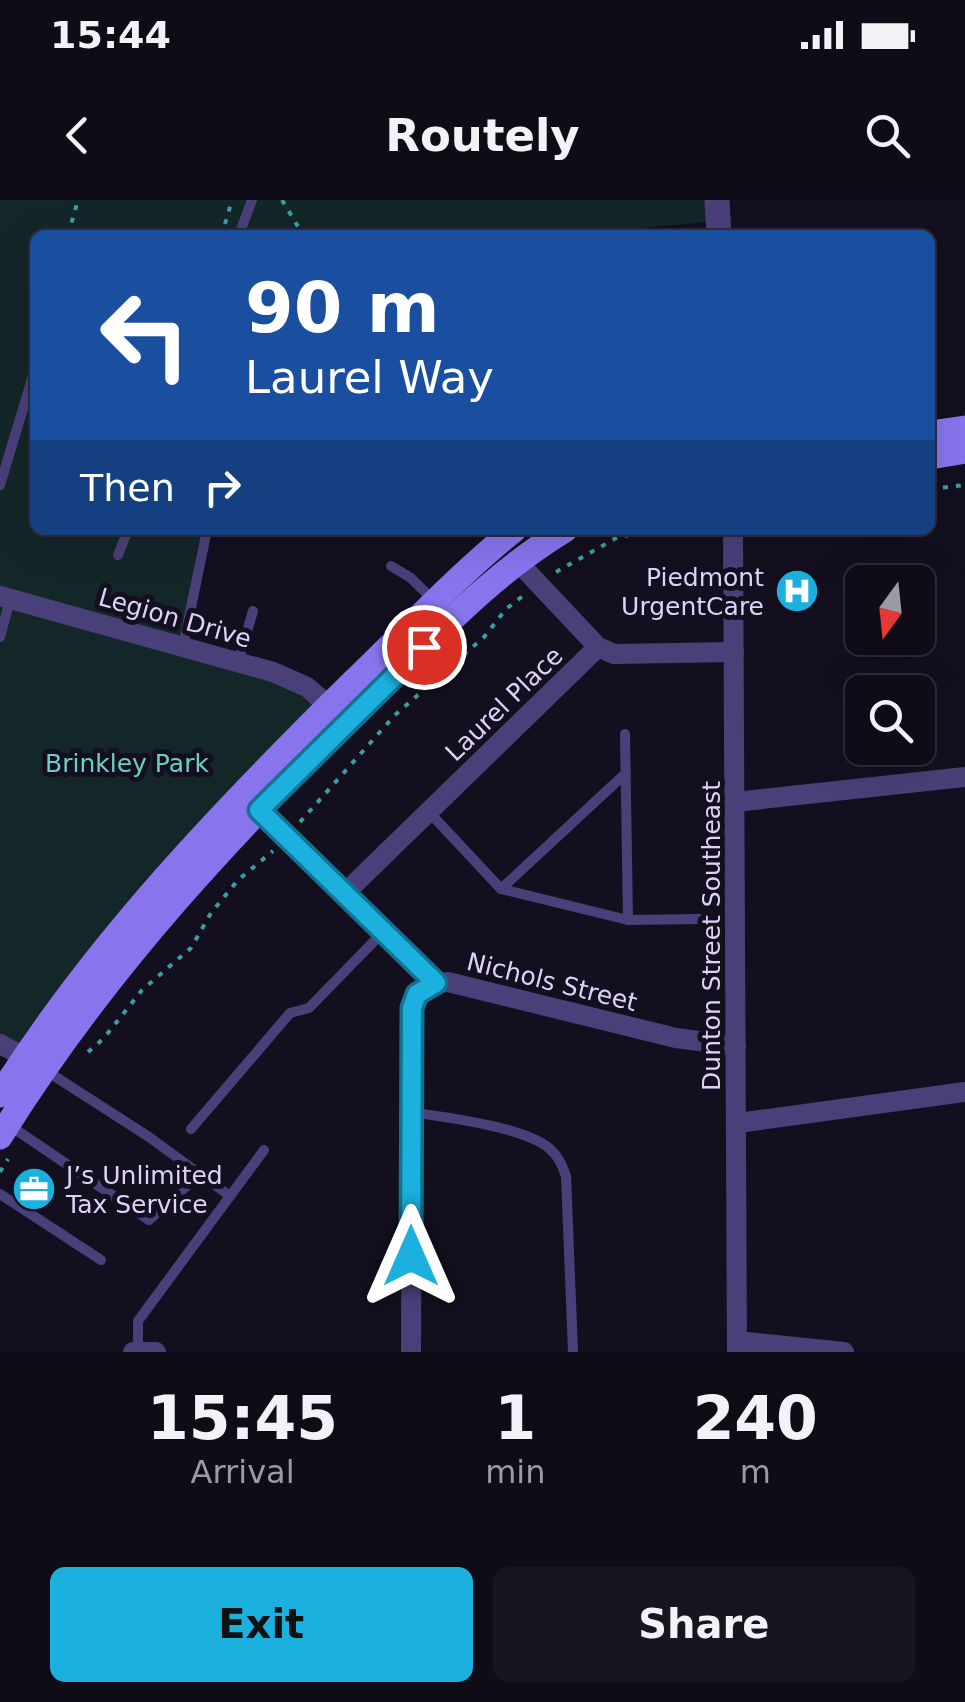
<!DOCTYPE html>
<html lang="en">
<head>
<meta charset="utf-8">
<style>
  :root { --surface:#0f0b17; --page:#181420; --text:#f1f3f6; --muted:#9b9ba1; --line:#2f2b36; --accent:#1bb0de }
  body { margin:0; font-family:"DejaVu Sans",sans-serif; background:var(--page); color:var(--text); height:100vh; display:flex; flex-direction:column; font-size:38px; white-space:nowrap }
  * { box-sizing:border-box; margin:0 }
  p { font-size:32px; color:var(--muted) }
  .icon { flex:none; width:55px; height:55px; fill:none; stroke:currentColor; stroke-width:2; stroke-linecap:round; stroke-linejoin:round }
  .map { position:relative; height:1152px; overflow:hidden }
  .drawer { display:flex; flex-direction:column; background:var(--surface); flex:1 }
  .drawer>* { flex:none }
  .guide { position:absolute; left:30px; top:30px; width:905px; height:305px; border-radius:15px; box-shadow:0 10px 40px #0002,0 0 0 2px var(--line); background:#1a4fa0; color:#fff; overflow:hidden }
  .needle { width:65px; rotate:195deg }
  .tools { position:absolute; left:845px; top:365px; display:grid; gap:20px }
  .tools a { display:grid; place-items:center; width:90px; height:90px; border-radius:15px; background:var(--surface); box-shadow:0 10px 40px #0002,0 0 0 2px var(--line); font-size:50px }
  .pin { position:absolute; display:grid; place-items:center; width:85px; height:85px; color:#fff; margin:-42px; border:5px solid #fff; border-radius:50%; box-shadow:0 2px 10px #0007 }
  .me { position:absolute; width:110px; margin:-55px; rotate:0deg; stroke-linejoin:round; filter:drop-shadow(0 0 8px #0008) }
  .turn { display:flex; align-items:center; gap:35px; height:210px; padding:0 50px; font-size:45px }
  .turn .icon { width:130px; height:130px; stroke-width:2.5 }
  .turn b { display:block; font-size:70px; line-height:85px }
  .then { display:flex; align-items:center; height:95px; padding:0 50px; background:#0003; gap:20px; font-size:38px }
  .eta { display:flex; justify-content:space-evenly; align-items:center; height:170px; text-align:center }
  .eta b { font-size:60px; font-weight:700; line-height:70px }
  .cta { display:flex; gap:20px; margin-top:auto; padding:20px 50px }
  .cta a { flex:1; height:115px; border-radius:15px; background:var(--accent); color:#111; font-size:40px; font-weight:700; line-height:115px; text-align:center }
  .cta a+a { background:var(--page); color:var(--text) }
  .status { display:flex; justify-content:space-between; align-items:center; height:70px; padding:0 50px; background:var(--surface); direction:ltr }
  .status svg { height:28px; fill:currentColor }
  header { display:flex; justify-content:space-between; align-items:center; height:130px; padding:0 50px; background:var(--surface); font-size:45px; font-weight:700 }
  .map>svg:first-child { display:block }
  .green { fill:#132628 }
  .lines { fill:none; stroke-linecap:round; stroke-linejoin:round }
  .path { stroke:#3c9da5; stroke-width:4; stroke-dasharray:5 8; stroke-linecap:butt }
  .service { stroke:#4a4079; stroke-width:10 }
  .minor { stroke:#4a4079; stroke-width:20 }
  .tertiary { stroke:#4a4079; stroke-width:25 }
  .secondary { stroke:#8875ee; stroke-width:25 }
  .route-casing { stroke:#127290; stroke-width:25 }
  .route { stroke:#1bb0de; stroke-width:18 }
  .labels { text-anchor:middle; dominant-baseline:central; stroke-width:10; stroke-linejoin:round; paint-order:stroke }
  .poi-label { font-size:25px; fill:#ddd3fa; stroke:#140f1f; text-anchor:end }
  .street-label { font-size:25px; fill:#ddd3fa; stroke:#140f1f }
  .park-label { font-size:25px; fill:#68d1c4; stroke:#140f1f }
</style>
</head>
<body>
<div class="status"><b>15:44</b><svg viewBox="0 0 49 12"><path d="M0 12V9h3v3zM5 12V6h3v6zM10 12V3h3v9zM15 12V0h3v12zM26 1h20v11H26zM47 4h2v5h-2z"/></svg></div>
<header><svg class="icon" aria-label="back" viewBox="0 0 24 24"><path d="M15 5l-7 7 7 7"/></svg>Routely<svg class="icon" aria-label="search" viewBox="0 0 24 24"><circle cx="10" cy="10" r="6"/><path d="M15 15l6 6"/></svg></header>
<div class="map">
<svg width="965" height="1152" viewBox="0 0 965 1152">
  <rect width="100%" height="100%" fill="#140f1f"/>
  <polygon class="green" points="0,0 717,0 718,21 568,35 35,35 35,330 207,330 183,446 273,472 329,506 34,862 0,844"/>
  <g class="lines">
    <g class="path">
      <polyline points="282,0 303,35"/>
      <polyline points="225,24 232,0"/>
      <polyline points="68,35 78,0"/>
      <polyline points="930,289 965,285"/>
      <polyline points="556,372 618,337 659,330"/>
      <polyline points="300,622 395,515 484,437 506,409 524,395"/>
      <polyline points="88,852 104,838 142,790 191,748 211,713 238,680 273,651"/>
      <polyline points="0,972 8,959"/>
    </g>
    <g class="service">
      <polyline points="239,35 252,0"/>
      <polyline points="0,285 35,169"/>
      <polyline points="118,355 128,330"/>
      <polyline points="391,366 411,378 434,401"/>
      <polyline points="0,437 10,400"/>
      <polyline points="183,446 207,330"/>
      <polyline points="238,462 253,411"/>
      <polyline points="625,534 628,720"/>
      <polyline points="429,612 501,689 626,573"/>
      <polyline points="501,689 628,720 702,719"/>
      <polyline points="45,870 149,937 230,996"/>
      <path d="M410,912C444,917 526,927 550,949C559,957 562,965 566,976L573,1152"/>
      <polyline points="9,925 149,1020 200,974"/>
      <polyline points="191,929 290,813 309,808 384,731"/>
      <polyline points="0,994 101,1060"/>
      <polyline points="138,1150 138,1121 264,950"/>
    </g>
    <g class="minor">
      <polyline points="733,330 737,1152"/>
      <polyline points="518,362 598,447 614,454 734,452"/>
      <polyline points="0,396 273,472 307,487 329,506"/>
      <polyline points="735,602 965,577"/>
      <polyline points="259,610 437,783"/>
      <polyline points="346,692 598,447"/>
      <polyline points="0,844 24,857"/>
      <polyline points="738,923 965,892"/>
      <polyline points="737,1141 844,1152"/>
      <polyline points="133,1152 156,1152"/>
      <path d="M411,1152L412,821C413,796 422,783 448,782L676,838L736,846"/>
    </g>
    <polyline class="tertiary" points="717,0 719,35"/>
    <g class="secondary">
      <polyline points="930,233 965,228"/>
      <polyline points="930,257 965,251"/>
      <path d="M0,895C97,741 225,608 354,481C407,430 457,376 514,330"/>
      <path d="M0,937C104,769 239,625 381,488C439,432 495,372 565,330"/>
    </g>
  </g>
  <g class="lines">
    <g class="route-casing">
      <polyline id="route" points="411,1056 412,808 417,794 436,783 259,610 424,447"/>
    </g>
    <use href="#route" class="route"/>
  </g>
  <defs>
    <g id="hospital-disc" transform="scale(2.25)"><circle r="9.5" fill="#1bb0de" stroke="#140f1f"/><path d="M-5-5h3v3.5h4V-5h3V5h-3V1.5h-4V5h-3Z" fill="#fff"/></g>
    <g id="office-disc" transform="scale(2.25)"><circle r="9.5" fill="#1bb0de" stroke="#140f1f"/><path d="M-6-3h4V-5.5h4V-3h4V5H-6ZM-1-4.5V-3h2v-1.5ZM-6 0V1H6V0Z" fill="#fff"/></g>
  </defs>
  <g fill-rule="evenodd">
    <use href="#hospital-disc" x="797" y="391"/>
    <use href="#office-disc" x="34" y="989"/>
  </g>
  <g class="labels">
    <g class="poi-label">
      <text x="764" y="377">Piedmont<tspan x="764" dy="29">UrgentCare</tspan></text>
      <text x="66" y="975" text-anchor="start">J’s Unlimited<tspan x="66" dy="29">Tax Service</tspan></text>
    </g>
    <g class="street-label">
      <text transform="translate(175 418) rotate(16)">Legion Drive</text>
      <text transform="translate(504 504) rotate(-44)">Laurel Place</text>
      <text transform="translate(711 736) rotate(-90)">Dunton Street Southeast</text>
      <text transform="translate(552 782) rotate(14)">Nichols Street</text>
    </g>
    <g class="park-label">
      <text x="127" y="563">Brinkley Park</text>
    </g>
  </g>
</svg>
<div class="tools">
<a><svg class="needle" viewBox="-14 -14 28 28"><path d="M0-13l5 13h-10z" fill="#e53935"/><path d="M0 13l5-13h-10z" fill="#9b9ba1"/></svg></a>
<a><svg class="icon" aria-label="search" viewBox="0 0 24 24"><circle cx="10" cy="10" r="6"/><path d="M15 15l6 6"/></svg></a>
</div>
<div class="pin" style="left:424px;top:447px;background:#d93025"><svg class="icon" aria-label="arrive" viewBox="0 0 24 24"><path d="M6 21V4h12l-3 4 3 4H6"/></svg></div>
<svg class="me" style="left:411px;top:1056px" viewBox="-20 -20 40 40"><path d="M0-17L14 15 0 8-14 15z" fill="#1bb0de" stroke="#fff" stroke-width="4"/></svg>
<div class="guide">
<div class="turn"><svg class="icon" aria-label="left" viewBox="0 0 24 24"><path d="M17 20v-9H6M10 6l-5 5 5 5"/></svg><div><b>90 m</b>Laurel Way</div></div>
<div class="then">Then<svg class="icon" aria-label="right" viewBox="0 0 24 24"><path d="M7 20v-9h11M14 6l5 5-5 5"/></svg></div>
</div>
</div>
<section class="drawer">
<div class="eta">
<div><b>15:45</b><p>Arrival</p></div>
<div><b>1</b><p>min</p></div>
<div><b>240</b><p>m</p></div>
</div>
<div class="cta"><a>Exit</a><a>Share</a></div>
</section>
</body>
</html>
